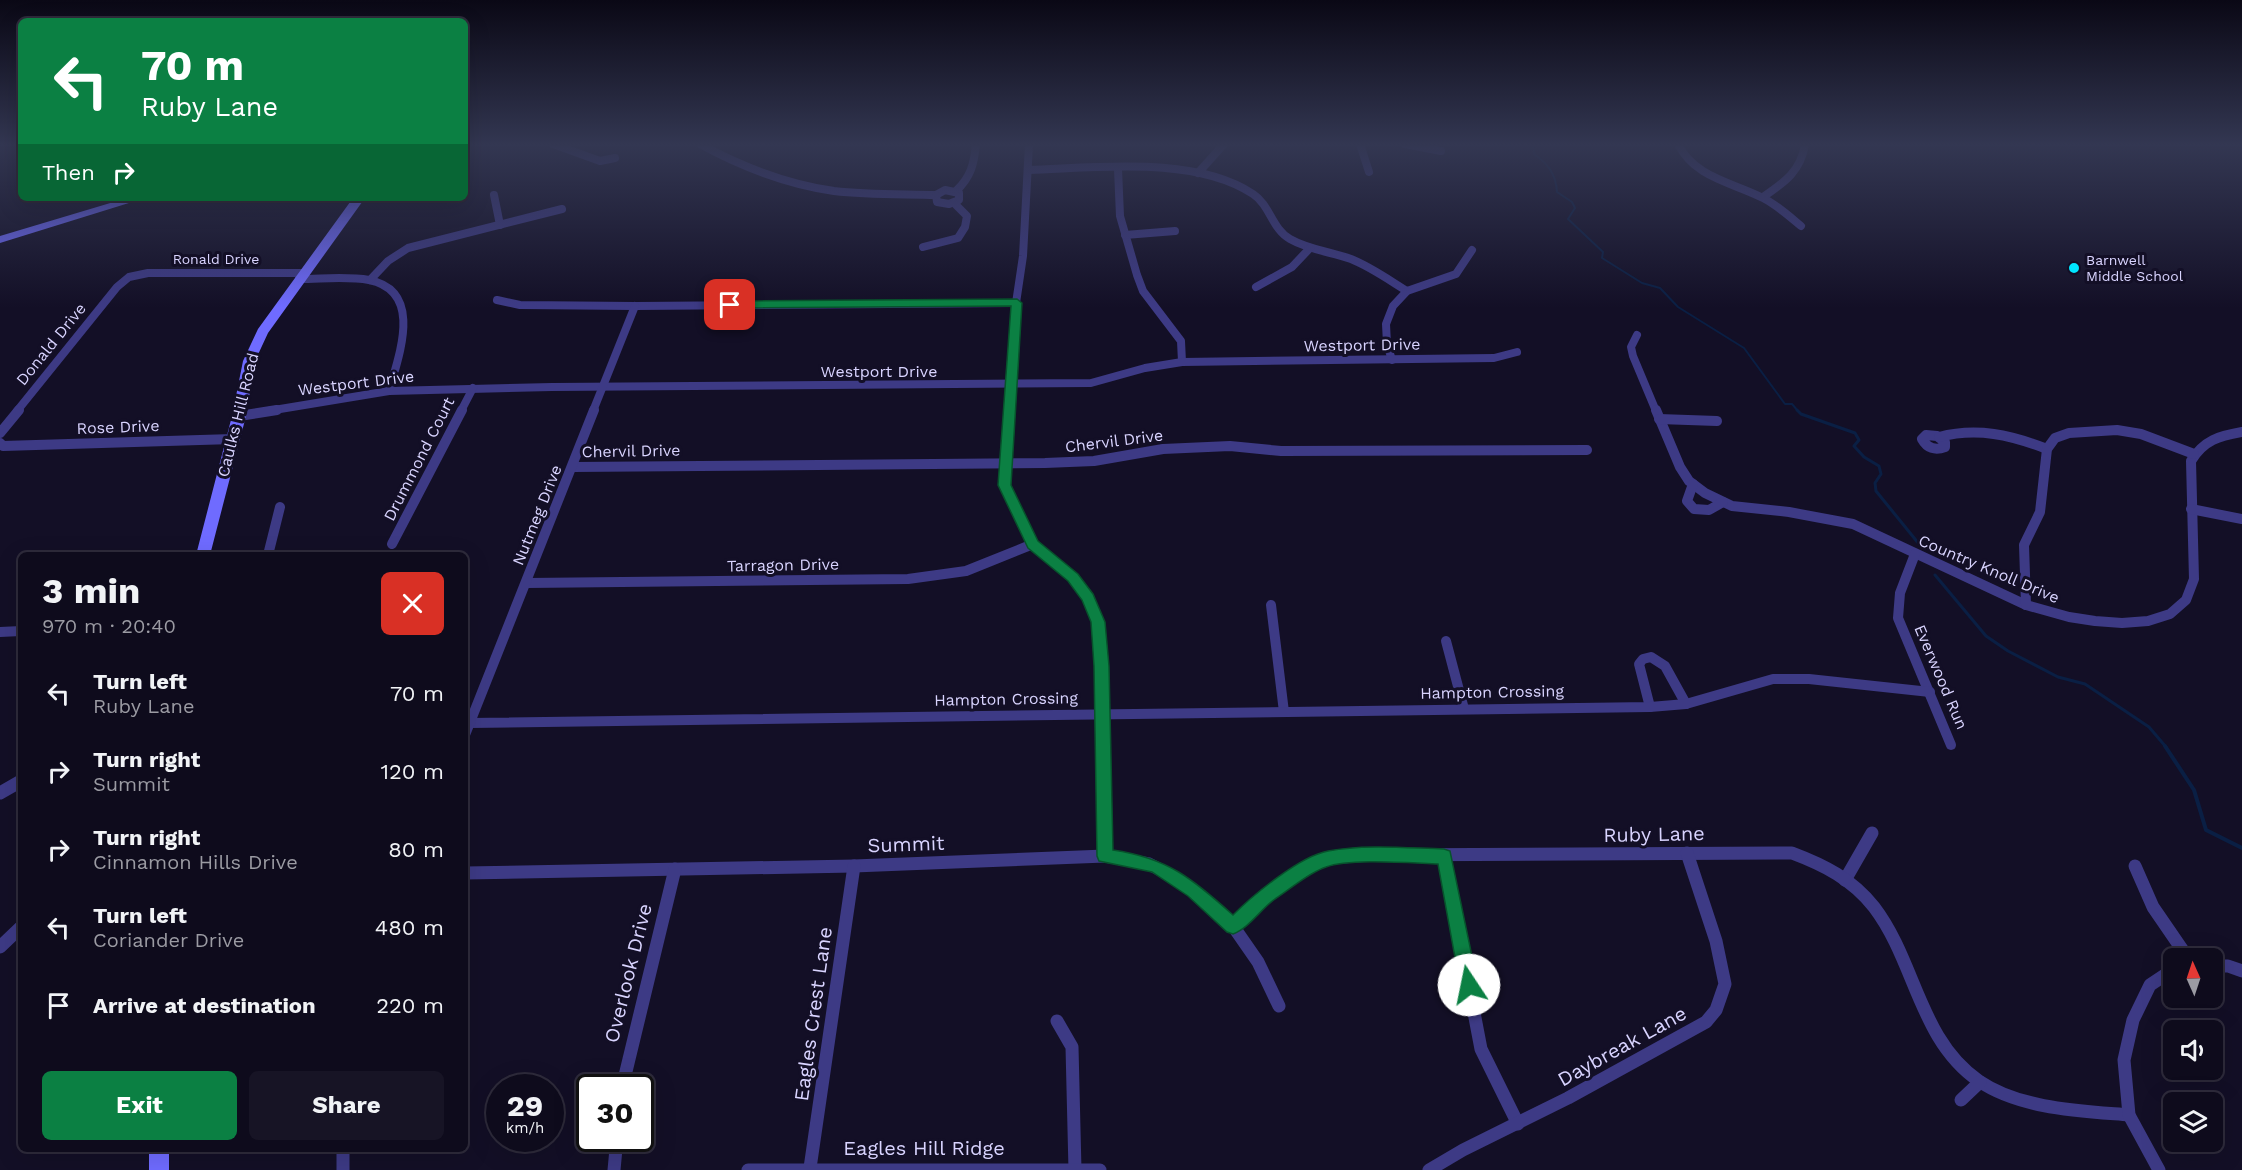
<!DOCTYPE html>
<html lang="en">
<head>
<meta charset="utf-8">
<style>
  :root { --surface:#0e0b1c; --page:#171425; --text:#f1f3f6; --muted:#9b9ba3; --line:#2e2b3b; --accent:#0b8043 }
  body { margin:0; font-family:"Work Sans",sans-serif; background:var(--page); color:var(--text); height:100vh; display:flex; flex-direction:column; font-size:22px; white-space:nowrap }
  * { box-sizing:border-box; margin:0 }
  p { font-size:20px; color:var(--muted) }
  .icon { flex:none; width:33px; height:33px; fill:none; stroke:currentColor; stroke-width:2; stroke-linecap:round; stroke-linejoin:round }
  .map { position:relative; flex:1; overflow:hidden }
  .details { position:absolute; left:18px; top:552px; width:450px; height:600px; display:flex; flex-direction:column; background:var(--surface); border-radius:9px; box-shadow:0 6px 24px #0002,0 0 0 2px var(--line) }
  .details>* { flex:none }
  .top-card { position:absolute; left:18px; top:18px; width:450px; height:183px; border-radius:9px; box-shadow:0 6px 24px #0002,0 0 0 2px var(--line); background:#0b8043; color:#fff; overflow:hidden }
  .needle { width:39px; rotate:357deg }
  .fabs { position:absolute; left:2163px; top:948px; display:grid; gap:12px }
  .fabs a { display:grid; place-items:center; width:60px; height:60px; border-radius:9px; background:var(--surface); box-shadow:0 6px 24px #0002,0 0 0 2px var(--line); font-size:30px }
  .speed { position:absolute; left:486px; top:1074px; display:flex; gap:12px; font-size:30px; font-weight:700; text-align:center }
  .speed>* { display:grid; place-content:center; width:78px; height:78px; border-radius:50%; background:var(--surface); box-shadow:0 6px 24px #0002,0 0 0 2px var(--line); line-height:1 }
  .speed small { font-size:15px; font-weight:400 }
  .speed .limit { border:3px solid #111; border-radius:9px; background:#fff; color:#111 }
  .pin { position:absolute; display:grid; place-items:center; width:51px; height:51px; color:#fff; margin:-26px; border-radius:12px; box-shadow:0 3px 9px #0006 }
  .me { position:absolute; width:66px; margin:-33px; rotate:349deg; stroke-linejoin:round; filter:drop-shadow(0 0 4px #0008) }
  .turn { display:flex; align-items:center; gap:21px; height:126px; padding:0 24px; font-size:27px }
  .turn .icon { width:78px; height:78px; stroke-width:2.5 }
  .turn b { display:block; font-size:42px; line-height:51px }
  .then { display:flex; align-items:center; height:57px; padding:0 24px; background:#0003; gap:12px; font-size:22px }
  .round { display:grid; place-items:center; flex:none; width:63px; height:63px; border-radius:9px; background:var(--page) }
  .summary { display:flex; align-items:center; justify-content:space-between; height:102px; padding:0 24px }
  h1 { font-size:36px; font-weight:700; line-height:45px }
  .button { display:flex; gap:12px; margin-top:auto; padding:12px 24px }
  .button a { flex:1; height:69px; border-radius:9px; background:var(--accent); color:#fff; font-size:24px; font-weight:700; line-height:69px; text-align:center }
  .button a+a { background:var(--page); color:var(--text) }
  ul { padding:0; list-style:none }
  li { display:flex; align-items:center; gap:18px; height:78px; padding:0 24px }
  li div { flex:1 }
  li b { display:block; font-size:22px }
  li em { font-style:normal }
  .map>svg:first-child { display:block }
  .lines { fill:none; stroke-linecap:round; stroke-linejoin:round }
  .stream-far2 { stroke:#0a1f44; stroke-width:2 }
  .stream-far1 { stroke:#0a1f44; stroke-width:3 }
  .stream { stroke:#0a1f44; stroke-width:4 }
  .street-far2 { stroke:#3d3a85; stroke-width:8 }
  .street-far1 { stroke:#3d3a85; stroke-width:10 }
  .street { stroke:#3d3a85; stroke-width:13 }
  .secondary { fill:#6f6bff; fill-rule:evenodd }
  .route { fill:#0b8043; stroke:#07532c; stroke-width:1.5 }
  .poi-dot { fill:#00e5ff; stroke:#130f26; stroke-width:2 }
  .labels { text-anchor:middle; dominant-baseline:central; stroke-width:6; stroke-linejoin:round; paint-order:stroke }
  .far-street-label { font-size:14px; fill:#d9d4ff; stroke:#130f26 }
  .far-poi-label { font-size:14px; fill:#d9d4ff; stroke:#130f26; text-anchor:start }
  .street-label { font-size:16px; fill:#d9d4ff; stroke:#130f26 }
  .near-street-label { font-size:20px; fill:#d9d4ff; stroke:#130f26 }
</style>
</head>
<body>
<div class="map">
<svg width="2242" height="1170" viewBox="0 0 2242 1170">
  <rect width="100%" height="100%" fill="#130f26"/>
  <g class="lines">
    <path class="stream-far2" d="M1533,144L1534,154C1548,164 1556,174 1557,192L1572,202L1575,208L1568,219L1603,252L1602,258L1642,283L1660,288L1678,307L1744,348L1785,404H1792L1798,411"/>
    <g class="stream-far1">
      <polyline points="1797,410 1801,414 1855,433 1859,440 1854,446 1864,457 1879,466 1881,474 1875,483 1876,491 1919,544"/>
      <polyline points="1935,575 1986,636 2008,651 2058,677 2085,684 2149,727 2166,747"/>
    </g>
    <polyline class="stream" points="2165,746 2194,790 2206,830 2242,848"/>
    <g class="street-far2">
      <polyline points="553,144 600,161 615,158"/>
      <path d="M700,144C742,167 786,184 834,191C868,195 902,194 936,195"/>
      <polyline points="1360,144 1369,172"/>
      <polyline points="1405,144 1441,151"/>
      <path d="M1678,144C1695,178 1732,182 1763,198C1777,205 1789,216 1801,226"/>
      <polyline points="1118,169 1120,216 1137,275 1143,291 1181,341 1182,362"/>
      <path d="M1028,170C1095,168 1195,155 1253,194C1270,205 1272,229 1290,239C1309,250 1332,252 1351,259C1371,267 1389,280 1407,291"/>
      <polyline points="1198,173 1224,144"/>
      <polygon points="945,190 959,193 959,200 949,204 937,202 936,195"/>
      <path d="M956,191C971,177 974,164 976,144"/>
      <polyline points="494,195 500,225"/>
      <path d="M1763,197C1785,182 1801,171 1805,144"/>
      <polyline points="1125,235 1175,231"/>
      <polyline points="923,247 958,238 965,227 967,216 954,203"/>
      <path d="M299,279C322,279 347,276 369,280C424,291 399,355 389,391"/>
      <polyline points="370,280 388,261 408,248 562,209"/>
      <polyline points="1256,287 1292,267 1310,248"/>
      <polyline points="497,300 520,305 635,306 1016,303"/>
      <polyline points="1637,335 1631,347 1633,356 1656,411"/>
      <polyline points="1392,360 1387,344 1386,324 1393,306 1407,291 1456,274 1472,250"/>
      <polyline points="17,411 117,287 129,277 148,273 304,273"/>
      <polyline points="268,411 389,391 552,387 1091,383 1145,368 1182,362 1494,358 1517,352"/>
      <polyline points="461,411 473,388"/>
      <polyline points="593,411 635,306"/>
      <polyline points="1009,411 1016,303 1023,256 1029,144"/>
    </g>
    <g class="street-far1">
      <polyline points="1009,410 1004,485 1033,544 1073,577 1088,598 1098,622 1103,747"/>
      <path d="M1656,410L1680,467L1689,481L1705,493L1732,506L1789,512L1853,524L2026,605L2069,617L2095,621L2122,623L2148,621L2170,614L2186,600L2194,579L2191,461C2204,440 2219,436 2242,432"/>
      <polyline points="239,416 277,410"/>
      <polyline points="1659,419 1717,421"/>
      <polyline points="0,433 19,410"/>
      <path d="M1926,435L1937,436L1945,442V447C1935,451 1927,448 1922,439Z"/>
      <path d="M1939,437C1977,427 2011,435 2047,449"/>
      <polyline points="0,443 3,446 233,439"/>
      <polyline points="573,467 1045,463 1094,461 1163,449 1230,446 1281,451 1587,450"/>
      <polyline points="1693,484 1687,501 1694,509 1709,510 1723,502"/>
      <polyline points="2191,509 2242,519"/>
      <polyline points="392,544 462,410"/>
      <polyline points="1915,554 1900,593 1898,618 1951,745"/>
      <polyline points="268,555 280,507"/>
      <polyline points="527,583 908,579 966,571 1033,544"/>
      <polyline points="1271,605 1284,712"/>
      <polyline points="2026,605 2024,545 2040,512 2047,449 2055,438 2069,433 2117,430 2141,434 2194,454"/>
      <polyline points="0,632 21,631"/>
      <polyline points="1446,641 1464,709"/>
      <polyline points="1650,707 1639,664 1643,659 1651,657 1665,666 1686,704"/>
      <polyline points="470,723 1650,707 1686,704 1773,679 1809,679 1930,692"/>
      <polyline points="465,735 594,410"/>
    </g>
    <g class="street">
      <polyline points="1103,746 1105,856"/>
      <polyline points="0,793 21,781"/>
      <polyline points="1444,856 1481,1049 1518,1124"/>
      <polyline points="2135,866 2153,907 2188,958"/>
      <polyline points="465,873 854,866 1105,856 1149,864 1176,878 1194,891 1233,926 1258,962 1279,1006"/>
      <polyline points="1845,880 1872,833"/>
      <path d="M1233,926L1265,897L1304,868L1328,858L1371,855L1792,853C1824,865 1852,879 1874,907C1916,962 1919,1040 1979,1081C2020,1109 2081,1111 2129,1115"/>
      <polyline points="0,947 21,927"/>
      <polyline points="2212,966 2228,966 2242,971"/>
      <polyline points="1057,1021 1072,1047 1075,1170"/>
      <polyline points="622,1088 675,869"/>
      <polyline points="1961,1100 1980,1082"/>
      <polyline points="343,1149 343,1170"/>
      <polyline points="810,1168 854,866"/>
      <polyline points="614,1170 617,1138"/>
      <polyline points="748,1170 1100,1170"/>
      <polyline points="1429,1170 1463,1150 1568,1098 1706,1022 1716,1010 1725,984 1716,941 1687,853"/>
      <polyline points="2159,1170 2129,1115 2124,1060 2133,1020 2150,985 2174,969"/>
    </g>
    <g class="secondary">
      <polygon points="127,198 145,198 0,243 0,236"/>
      <polygon points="353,198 365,198 268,333 255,361 246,416 210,555 196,555 232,416 243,361 258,329"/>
      <rect x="149" y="1149" width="20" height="21"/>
    </g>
  </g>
  <linearGradient id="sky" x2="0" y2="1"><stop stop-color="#0a0815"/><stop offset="0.47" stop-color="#333752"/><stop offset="1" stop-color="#333752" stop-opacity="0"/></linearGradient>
  <rect width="2242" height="308" fill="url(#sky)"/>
  <path class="route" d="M1017,299L1022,303L1011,485L1038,541L1078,574L1093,594L1105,622L1109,666L1113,850C1168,858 1193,879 1233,915C1253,895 1300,856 1328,851C1366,844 1407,848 1444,849L1450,851L1478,985L1475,991L1469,993L1463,991L1460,985L1438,864C1410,863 1350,858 1326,867C1308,873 1292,888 1275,899C1261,909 1249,928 1233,934L1227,932L1188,896L1152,872L1099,861L1097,856L1094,666L1091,622L1082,600L1068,581L1028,548L998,485L1011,306L730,308L725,305L730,301Z"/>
  <circle class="poi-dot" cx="2074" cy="268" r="6"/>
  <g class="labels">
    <g class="far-street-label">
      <text x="216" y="259">Ronald Drive</text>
    </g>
    <g class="far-poi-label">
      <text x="2086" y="260">Barnwell<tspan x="2086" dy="16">Middle School</tspan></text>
    </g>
    <g class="street-label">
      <text transform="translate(51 344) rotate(-51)">Donald Drive</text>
      <text transform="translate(1362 345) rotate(-1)">Westport Drive</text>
      <text x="879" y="371">Westport Drive</text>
      <text transform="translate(356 383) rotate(-7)">Westport Drive</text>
      <text transform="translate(238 415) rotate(-76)">Caulks Hill Road</text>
      <text transform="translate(118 427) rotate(-2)">Rose Drive</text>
      <text transform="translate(1114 441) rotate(-7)">Chervil Drive</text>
      <text transform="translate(631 451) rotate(-1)">Chervil Drive</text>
      <text transform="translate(419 459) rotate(-63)">Drummond Court</text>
      <text transform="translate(537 515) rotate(-68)">Nutmeg Drive</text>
      <text transform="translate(783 565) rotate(-1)">Tarragon Drive</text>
      <text transform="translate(1989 569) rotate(23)">Country Knoll Drive</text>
      <text transform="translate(1941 677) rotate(67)">Everwood Run</text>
      <text transform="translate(1492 692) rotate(-1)">Hampton Crossing</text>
      <text transform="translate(1006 699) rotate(-1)">Hampton Crossing</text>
    </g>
    <g class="near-street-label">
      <text transform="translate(1654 834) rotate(-1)">Ruby Lane</text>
      <text transform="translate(906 844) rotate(-2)">Summit</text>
      <text transform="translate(628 973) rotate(-76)">Overlook Drive</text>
      <text transform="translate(813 1014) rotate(-82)">Eagles Crest Lane</text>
      <text transform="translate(1622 1046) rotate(-29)">Daybreak Lane</text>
      <text x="924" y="1148">Eagles Hill Ridge</text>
    </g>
  </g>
</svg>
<div class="fabs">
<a><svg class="needle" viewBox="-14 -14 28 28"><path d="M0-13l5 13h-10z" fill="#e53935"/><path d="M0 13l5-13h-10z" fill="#9b9ba3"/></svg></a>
<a><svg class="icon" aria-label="sound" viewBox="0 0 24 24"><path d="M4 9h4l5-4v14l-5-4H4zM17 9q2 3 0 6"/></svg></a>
<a><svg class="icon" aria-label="layers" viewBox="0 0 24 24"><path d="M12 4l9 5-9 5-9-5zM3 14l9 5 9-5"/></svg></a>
</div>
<div class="speed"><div>29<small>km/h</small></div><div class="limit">30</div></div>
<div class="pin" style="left:730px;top:305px;background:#d93025"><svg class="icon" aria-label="arrive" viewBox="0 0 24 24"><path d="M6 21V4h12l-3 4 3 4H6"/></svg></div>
<svg class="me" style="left:1469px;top:985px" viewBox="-20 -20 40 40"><circle r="19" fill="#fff"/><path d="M0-13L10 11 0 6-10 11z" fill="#0b8043"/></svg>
<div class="top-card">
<div class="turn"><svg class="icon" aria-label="left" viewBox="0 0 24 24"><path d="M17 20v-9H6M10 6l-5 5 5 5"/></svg><div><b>70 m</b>Ruby Lane</div></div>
<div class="then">Then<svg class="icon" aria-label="right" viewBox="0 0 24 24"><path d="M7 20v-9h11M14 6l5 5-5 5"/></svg></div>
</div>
<section class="details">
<div class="summary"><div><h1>3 min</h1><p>970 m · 20:40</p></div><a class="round" style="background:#d93025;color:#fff"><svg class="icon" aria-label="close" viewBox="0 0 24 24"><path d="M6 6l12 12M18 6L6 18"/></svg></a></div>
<ul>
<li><svg class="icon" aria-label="left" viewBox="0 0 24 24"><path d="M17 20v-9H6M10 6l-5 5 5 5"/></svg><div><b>Turn left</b><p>Ruby Lane</p></div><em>70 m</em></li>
<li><svg class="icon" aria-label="right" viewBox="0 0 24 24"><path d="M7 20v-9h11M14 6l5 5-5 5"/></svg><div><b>Turn right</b><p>Summit</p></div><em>120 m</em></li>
<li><svg class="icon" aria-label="right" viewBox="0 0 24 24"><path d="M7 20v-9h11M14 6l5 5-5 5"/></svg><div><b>Turn right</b><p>Cinnamon Hills Drive</p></div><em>80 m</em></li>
<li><svg class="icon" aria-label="left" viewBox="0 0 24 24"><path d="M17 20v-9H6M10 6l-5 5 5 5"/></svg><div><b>Turn left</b><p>Coriander Drive</p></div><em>480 m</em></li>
<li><svg class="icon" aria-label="arrive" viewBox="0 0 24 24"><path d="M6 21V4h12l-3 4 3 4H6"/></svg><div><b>Arrive at destination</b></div><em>220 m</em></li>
</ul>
<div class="button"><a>Exit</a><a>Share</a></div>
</section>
</div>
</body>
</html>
